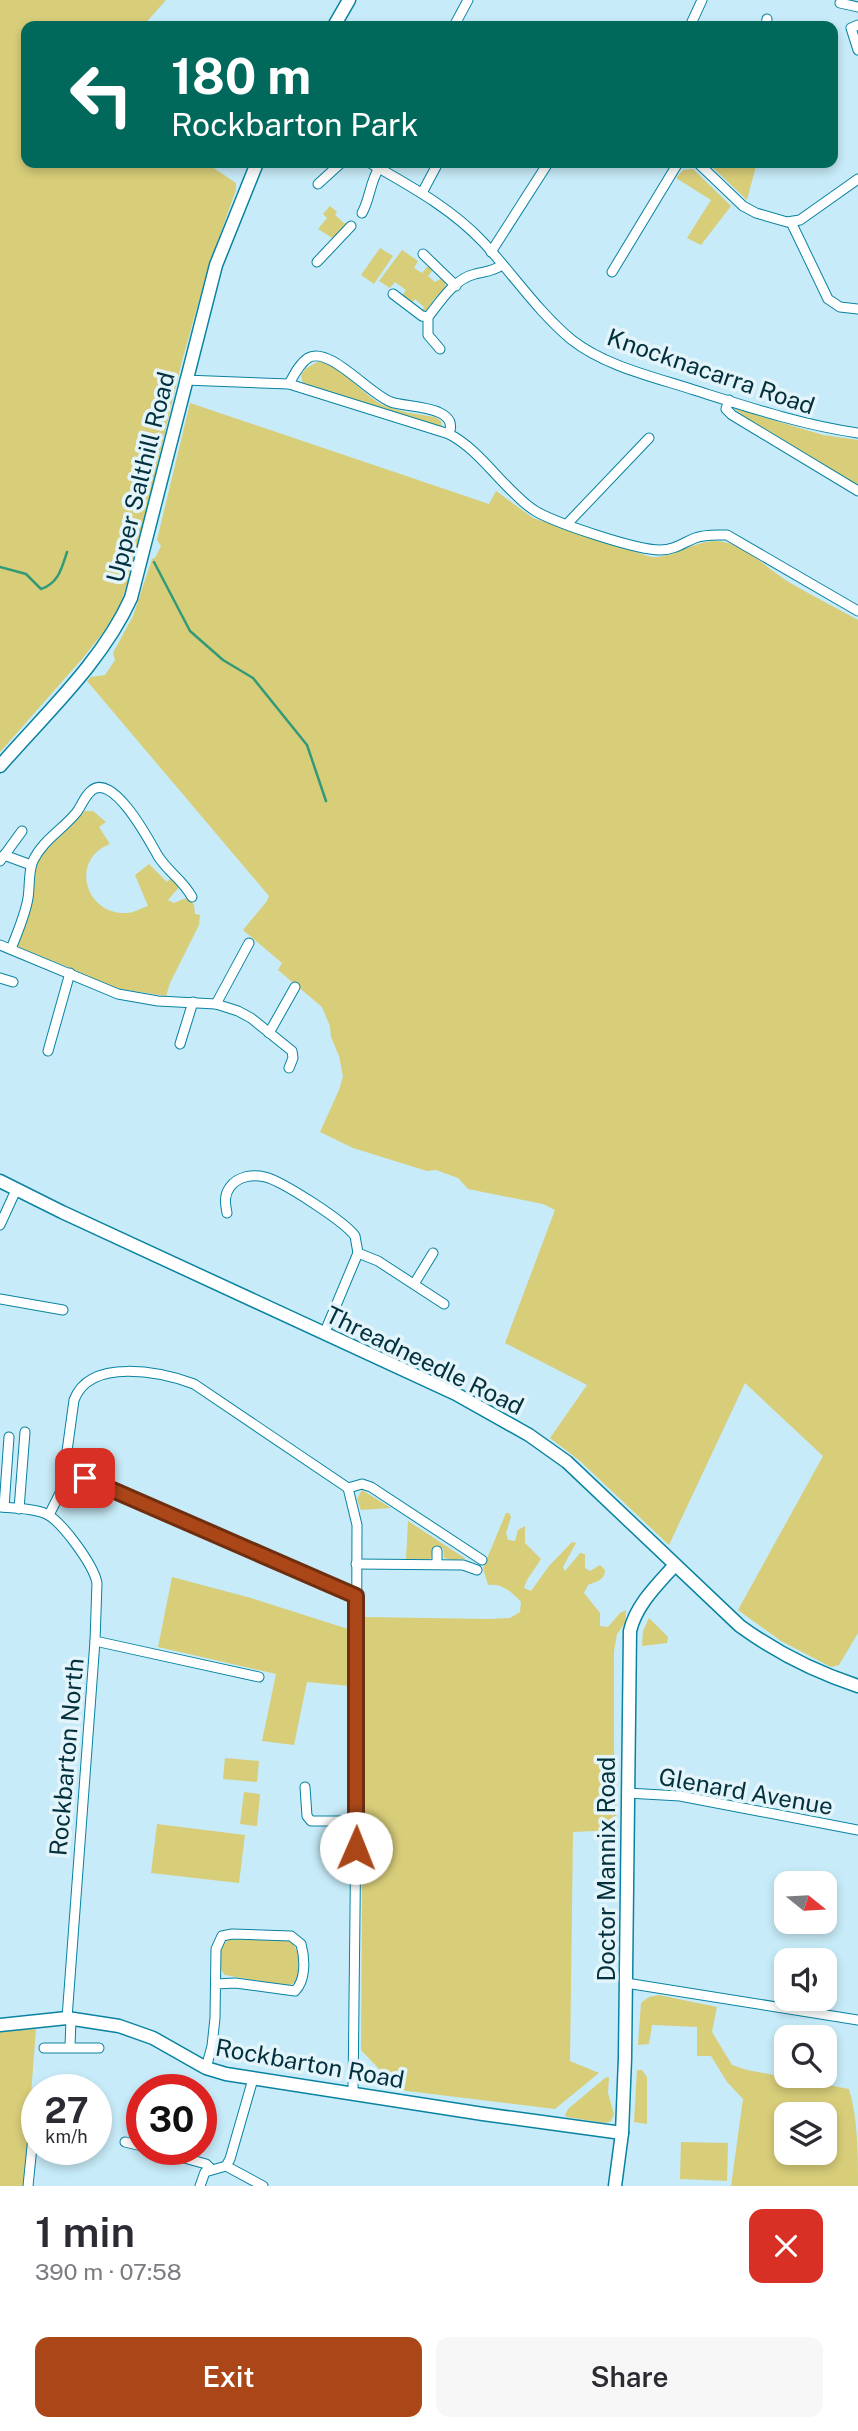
<!DOCTYPE html>
<html lang="en">
<head>
<meta charset="utf-8">
<style>
  :root { --surface:#fff; --page:#f7f7f7; --text:#2b2b33; --muted:#7c7c81; --accent:#ab4618 }
  body { margin:0; font-family:"Public Sans",sans-serif; background:var(--page); color:var(--text); height:100vh; display:flex; flex-direction:column; font-size:26px; white-space:nowrap }
  * { box-sizing:border-box; margin:0 }
  p { font-size:23px; color:var(--muted) }
  .icon { flex:none; width:38px; height:38px; fill:none; stroke:currentColor; stroke-width:2; stroke-linecap:round; stroke-linejoin:round }
  .map { position:relative; height:2186px; overflow:hidden }
  .panel { display:flex; flex-direction:column; background:var(--surface); flex:1 }
  .panel>* { flex:none }
  .hud { position:absolute; left:21px; top:21px; width:817px; height:147px; border-radius:14px; box-shadow:0 4px 10px #0003; background:#00695c; color:#fff; overflow:hidden }
  .needle { width:46px; rotate:108deg }
  .buttons { position:absolute; left:774px; top:1871px; display:grid; gap:14px }
  .buttons a { display:grid; place-items:center; width:63px; height:63px; border-radius:14px; background:var(--surface); box-shadow:0 4px 10px #0003; font-size:35px }
  .speed { position:absolute; left:21px; top:2074px; display:flex; gap:14px; font-size:35px; font-weight:700; text-align:center }
  .speed>* { display:grid; place-content:center; width:91px; height:91px; border-radius:50%; background:var(--surface); box-shadow:0 4px 10px #0003; line-height:1 }
  .speed small { font-size:18px; font-weight:400 }
  .speed .limit { border:10px solid #d22; background:#fff; color:#111 }
  .pin { position:absolute; display:grid; place-items:center; width:60px; height:60px; color:#fff; margin:-30px; border-radius:14px; box-shadow:0 4px 10px #0006 }
  .me { position:absolute; width:77px; margin:-38px; rotate:1deg; stroke-linejoin:round; filter:drop-shadow(0 0 5px #0008) }
  .turn { display:flex; align-items:center; gap:24px; height:147px; padding:0 35px; font-size:32px }
  .turn .icon { width:91px; height:91px; stroke-width:2.5 }
  .turn b { display:block; font-size:49px; line-height:60px }
  .round { display:grid; place-items:center; flex:none; width:74px; height:74px; border-radius:14px; background:var(--page) }
  .overview { display:flex; align-items:center; justify-content:space-between; height:119px; padding:0 35px }
  h1 { font-size:42px; font-weight:600; line-height:52px }
  .action { display:flex; gap:14px; margin-top:auto; padding:14px 35px }
  .action a { flex:1; height:80px; border-radius:14px; background:var(--accent); color:#fff; font-size:28px; font-weight:600; line-height:80px; text-align:center }
  .action a+a { background:var(--page); color:var(--text) }
  .map>svg:first-child { display:block }
  .green { fill:#d8cd79; fill-rule:evenodd }
  .lines { fill:none; stroke-linecap:round; stroke-linejoin:round }
  .stream { stroke:#339a78; stroke-width:2.5 }
  .street-casing { stroke:#0883a1; stroke-width:11 }
  .secondary-casing { stroke:#0883a1; stroke-width:15 }
  .street { stroke:#fff; stroke-width:9 }
  .secondary { stroke:#fff; stroke-width:12 }
  .route-casing { stroke:#6f2e10; stroke-width:18 }
  .route { stroke:#ab4618; stroke-width:12 }
  .labels { text-anchor:middle; dominant-baseline:central; stroke-width:7; stroke-linejoin:round; paint-order:stroke }
  .street-label { font-size:24px; fill:#02303c; stroke:#e3f4fb }
</style>
</head>
<body>
<div class="map">
<svg width="858" height="2186" viewBox="0 0 858 2186">
  <rect width="100%" height="100%" fill="#c7ebf8"/>
  <g class="green">
    <polygon points="0,0 166,0 143,26 26,26 26,163 206,163 236,183 236,190 209,265 182,361 134,562 121,603 105,630 82,659 0,752"/>
    <polygon points="708,163 760,163 756,166 747,200"/>
    <polygon points="693,169 731,206 701,245 687,238 711,200 676,178 683,170"/>
    <polygon points="330,206 337,212 335,215 344,223 348,223 334,239 318,229 327,218 323,214"/>
    <polygon points="380,248 393,256 374,284 361,275"/>
    <polygon points="402,250 418,261 414,268 422,273 427,267 430,267 432,271 428,276 435,282 442,278 445,281 446,288 434,299 426,313 421,312 424,307 415,299 410,305 401,297 406,290 395,282 390,288 379,281"/>
    <path d="M317,362C338,362 362,394 381,404C397,412 418,414 435,417L441,421L442,427L303,384L301,375L305,369Z"/>
    <path d="M190,403L489,504L496,491L533,518L651,557C675,558 694,540 718,541C745,543 769,571 792,584C813,596 836,608 858,620V1633L839,1665L831,1667L781,1641L738,1610L823,1456L745,1383L669,1545L580,1461L550,1438L587,1385L505,1343L555,1210L543,1204L468,1189L458,1178L436,1170L427,1171L353,1148L320,1132L339,1090L343,1076L339,1056L331,1037L330,1026L322,1007L278,970L282,963L243,930L267,901L269,896L87,681L91,677L105,675L115,660L113,653L133,616L152,559L155,558L161,546L157,540Z"/>
    <polygon points="733,408 823,435 858,440 858,486 752,422"/>
    <path d="M85,811H93L106,822L99,827L110,844C70,859 84,915 127,913C134,913 141,908 148,906L135,875L149,864L167,882L172,877L180,886L168,900L174,903L186,898L190,899L194,905L195,914L200,915L199,925L170,983L166,996L114,988L68,967L23,950L18,946V940L32,897L35,868L41,856L50,844Z"/>
    <polygon points="362,1490 391,1508 361,1510 357,1499"/>
    <path d="M506,1513H509L511,1517L506,1533L508,1540L515,1541L518,1530L525,1526V1543L541,1559L527,1580L524,1588L531,1591L549,1566L572,1542L576,1543L563,1567L565,1571L580,1553L585,1554V1568L590,1571L600,1565L605,1570C604,1581 597,1581 588,1585L584,1593L600,1613V1626L608,1627L620,1613L626,1610L625,1623L617,1634L614,1651V1757L611,1763L606,1764L607,1768H617L616,1830L573,1832L570,2061L599,2073L555,2109L399,2090L361,2050L364,1617L489,1619L510,1618L520,1612L521,1602C511,1592 503,1583 488,1585L483,1568Z"/>
    <polygon points="408,1521 466,1559 452,1560 444,1558 443,1548 433,1548 431,1558 428,1560 406,1559"/>
    <polygon points="172,1577 251,1598 348,1629 350,1686 307,1682 294,1745 262,1741 276,1674 158,1647"/>
    <polygon points="649,1618 668,1637 667,1643 642,1646 643,1631"/>
    <polygon points="225,1758 259,1761 257,1782 223,1779"/>
    <polygon points="244,1792 260,1794 257,1826 240,1824"/>
    <polygon points="157,1824 245,1835 239,1883 151,1873"/>
    <path d="M230,1939L290,1941C301,1950 301,1970 294,1983L288,1986L225,1975L221,1970C220,1958 218,1945 230,1939Z"/>
    <path d="M659,1995L717,2007L712,2032L732,2065L747,2070L849,2089C858,2118 858,2155 858,2186H731L743,2099L727,2082L711,2056H697V2027L652,2025L649,2044L638,2045L641,2003L649,1997ZM824,2114V2152H786V2114Z"/>
    <polygon points="36,2029 24,2186 0,2186 0,2031"/>
    <polygon points="637,2070 642,2070 647,2077 647,2124 634,2122"/>
    <polygon points="609,2077 608,2093 614,2114 611,2121 605,2123 567,2117 565,2115 568,2109 605,2078"/>
    <polygon points="681,2142 728,2143 727,2181 680,2179"/>
  </g>
  <g class="lines">
    <g class="stream">
      <polyline points="154,562 190,631 223,660 253,678 307,745 326,801"/>
      <path d="M0,567L26,574L41,589C59,583 62,567 67,552"/>
    </g>
    <g class="street-casing">
      <g id="street">
        <polyline points="840,3 858,7"/>
        <polyline points="858,25 851,28 858,50"/>
        <polyline points="454,26 468,0"/>
        <polyline points="690,26 702,0"/>
        <polyline points="766,26 767,19"/>
        <path d="M370,163C410,186 451,208 483,242C513,274 538,312 572,340C605,366 654,377 694,390C748,407 802,425 858,433"/>
        <polyline points="698,163 743,206 756,213 787,222 800,220 858,179"/>
        <polyline points="318,184 341,163"/>
        <polyline points="422,193 438,163"/>
        <path d="M362,213C370,199 370,182 379,168"/>
        <polyline points="791,222 828,299 840,307 858,309"/>
        <polyline points="491,252 548,163"/>
        <polyline points="423,254 456,286"/>
        <polyline points="317,262 351,226"/>
        <polyline points="612,272 678,163"/>
        <path d="M393,294L422,316L428,317C440,302 454,279 475,274C486,271 492,272 502,265"/>
        <polyline points="428,317 428,335 440,349"/>
        <path d="M185,380L289,384L449,434C476,448 494,475 516,495C522,501 530,508 537,512C559,524 636,550 660,550C674,550 683,543 695,538C705,534 716,535 727,535L858,611"/>
        <path d="M289,384C294,375 299,364 308,358C329,345 370,395 391,402C407,408 460,405 449,434"/>
        <polyline points="729,400 726,409 732,415 858,491"/>
        <polyline points="567,524 649,438"/>
        <polyline points="4,855 31,865"/>
        <polyline points="0,861 22,831"/>
        <polyline points="0,945 118,994 158,1001 216,1004 238,1011 251,1018 292,1051 293,1058 289,1068"/>
        <path d="M11,949C17,933 25,916 28,898C30,887 28,872 33,861C42,841 62,830 76,813C81,807 84,797 91,791C113,771 150,842 158,856C168,872 183,880 192,897"/>
        <polyline points="0,978 13,982"/>
        <polyline points="216,1004 249,943"/>
        <polyline points="269,1033 295,987"/>
        <polyline points="180,1044 193,1002"/>
        <polyline points="48,1051 70,973"/>
        <path d="M227,1213C225,1203 224,1195 230,1187C238,1176 253,1174 265,1177C282,1181 344,1221 355,1236L358,1253L324,1334"/>
        <polyline points="0,1225 16,1190"/>
        <polyline points="358,1253 378,1261 444,1304"/>
        <polyline points="414,1284 433,1253"/>
        <polyline points="0,1299 63,1310"/>
        <polyline points="64,1473 85,1478 356,1596"/>
        <polyline points="348,1488 362,1484 371,1487 482,1560"/>
        <path d="M0,1507C14,1508 31,1508 44,1513C61,1519 94,1566 97,1583L95,1641L67,2018"/>
        <polyline points="4,1507 9,1437"/>
        <polyline points="19,1509 25,1432"/>
        <path d="M49,1515L60,1493L64,1473L74,1400C90,1357 161,1372 194,1384L348,1488L357,1525L356,1821L353,2093"/>
        <polyline points="356,1564 463,1565 477,1570"/>
        <polyline points="437,1564 437,1551"/>
        <polyline points="95,1641 259,1677"/>
        <polyline points="305,1787 307,1816 311,1821 356,1821"/>
        <polyline points="627,1793 680,1796 858,1830"/>
        <polyline points="626,1983 858,2020"/>
        <polyline points="70,2047 71,2018"/>
        <polyline points="44,2048 99,2048"/>
        <path d="M206,2068L212,2046L215,2018L216,1949L222,1936L232,1934L291,1936L301,1944C305,1959 306,1980 295,1991L235,1983L216,1984"/>
        <polyline points="125,2142 142,2146"/>
        <polyline points="152,2149 206,2164 211,2169"/>
        <polyline points="226,2166 263,2186"/>
        <polyline points="28,2186 35,2117"/>
        <polyline points="200,2186 205,2172 226,2166 230,2159 253,2079"/>
      </g>
    </g>
    <g class="secondary-casing">
      <g id="secondary">
        <polyline points="334,26 349,0"/>
        <path d="M0,766C46,713 102,662 131,598L216,265L257,163"/>
        <path d="M0,1181L62,1212L456,1394L529,1435L567,1462L740,1626C777,1653 815,1672 858,1686"/>
        <polyline points="0,2025 67,2018 119,2026 153,2038 206,2068 226,2074 483,2114 622,2133"/>
        <path d="M615,2186L622,2133L625,2058L630,1631C636,1605 657,1585 674,1566"/>
      </g>
    </g>
    <use href="#street" class="street"/>
    <use href="#secondary" class="secondary"/>
  </g>
  <g class="lines">
    <g class="route-casing">
      <polyline id="route" points="85,1478 356,1596 356,1848"/>
    </g>
    <use href="#route" class="route"/>
  </g>
  <g class="labels">
    <g class="street-label">
      <text transform="translate(711 371) rotate(19)">Knocknacarra Road</text>
      <text transform="translate(140 477) rotate(-76)">Upper Salthill Road</text>
      <text transform="translate(425 1360) rotate(26)">Threadneedle Road</text>
      <text transform="translate(66 1757) rotate(-85)">Rockbarton North</text>
      <text transform="translate(746 1791) rotate(10)">Glenard Avenue</text>
      <text transform="translate(606 1869) rotate(-90)">Doctor Mannix Road</text>
      <text transform="translate(310 2063) rotate(10)">Rockbarton Road</text>
    </g>
  </g>
</svg>
<div class="buttons">
<a><svg class="needle" viewBox="-14 -14 28 28"><path d="M0-13l5 13h-10z" fill="#e53935"/><path d="M0 13l5-13h-10z" fill="#7c7c81"/></svg></a>
<a><svg class="icon" aria-label="sound" viewBox="0 0 24 24"><path d="M4 9h4l5-4v14l-5-4H4zM17 9q2 3 0 6"/></svg></a>
<a><svg class="icon" aria-label="search" viewBox="0 0 24 24"><circle cx="10" cy="10" r="6"/><path d="M15 15l6 6"/></svg></a>
<a><svg class="icon" aria-label="layers" viewBox="0 0 24 24"><path d="M12 4l9 5-9 5-9-5zM3 14l9 5 9-5"/></svg></a>
</div>
<div class="speed"><div>27<small>km/h</small></div><div class="limit">30</div></div>
<div class="pin" style="left:85px;top:1478px;background:#d93025"><svg class="icon" aria-label="arrive" viewBox="0 0 24 24"><path d="M6 21V4h12l-3 4 3 4H6"/></svg></div>
<svg class="me" style="left:356px;top:1848px" viewBox="-20 -20 40 40"><circle r="19" fill="#fff"/><path d="M0-13L10 11 0 6-10 11z" fill="#ab4618"/></svg>
<div class="hud">
<div class="turn"><svg class="icon" aria-label="left" viewBox="0 0 24 24"><path d="M17 20v-9H6M10 6l-5 5 5 5"/></svg><div><b>180 m</b>Rockbarton Park</div></div>
</div>
</div>
<section class="panel">
<div class="overview"><div><h1>1 min</h1><p>390 m · 07:58</p></div><a class="round" style="background:#d93025;color:#fff"><svg class="icon" aria-label="close" viewBox="0 0 24 24"><path d="M6 6l12 12M18 6L6 18"/></svg></a></div>
<div class="action"><a>Exit</a><a>Share</a></div>
</section>
</body>
</html>
